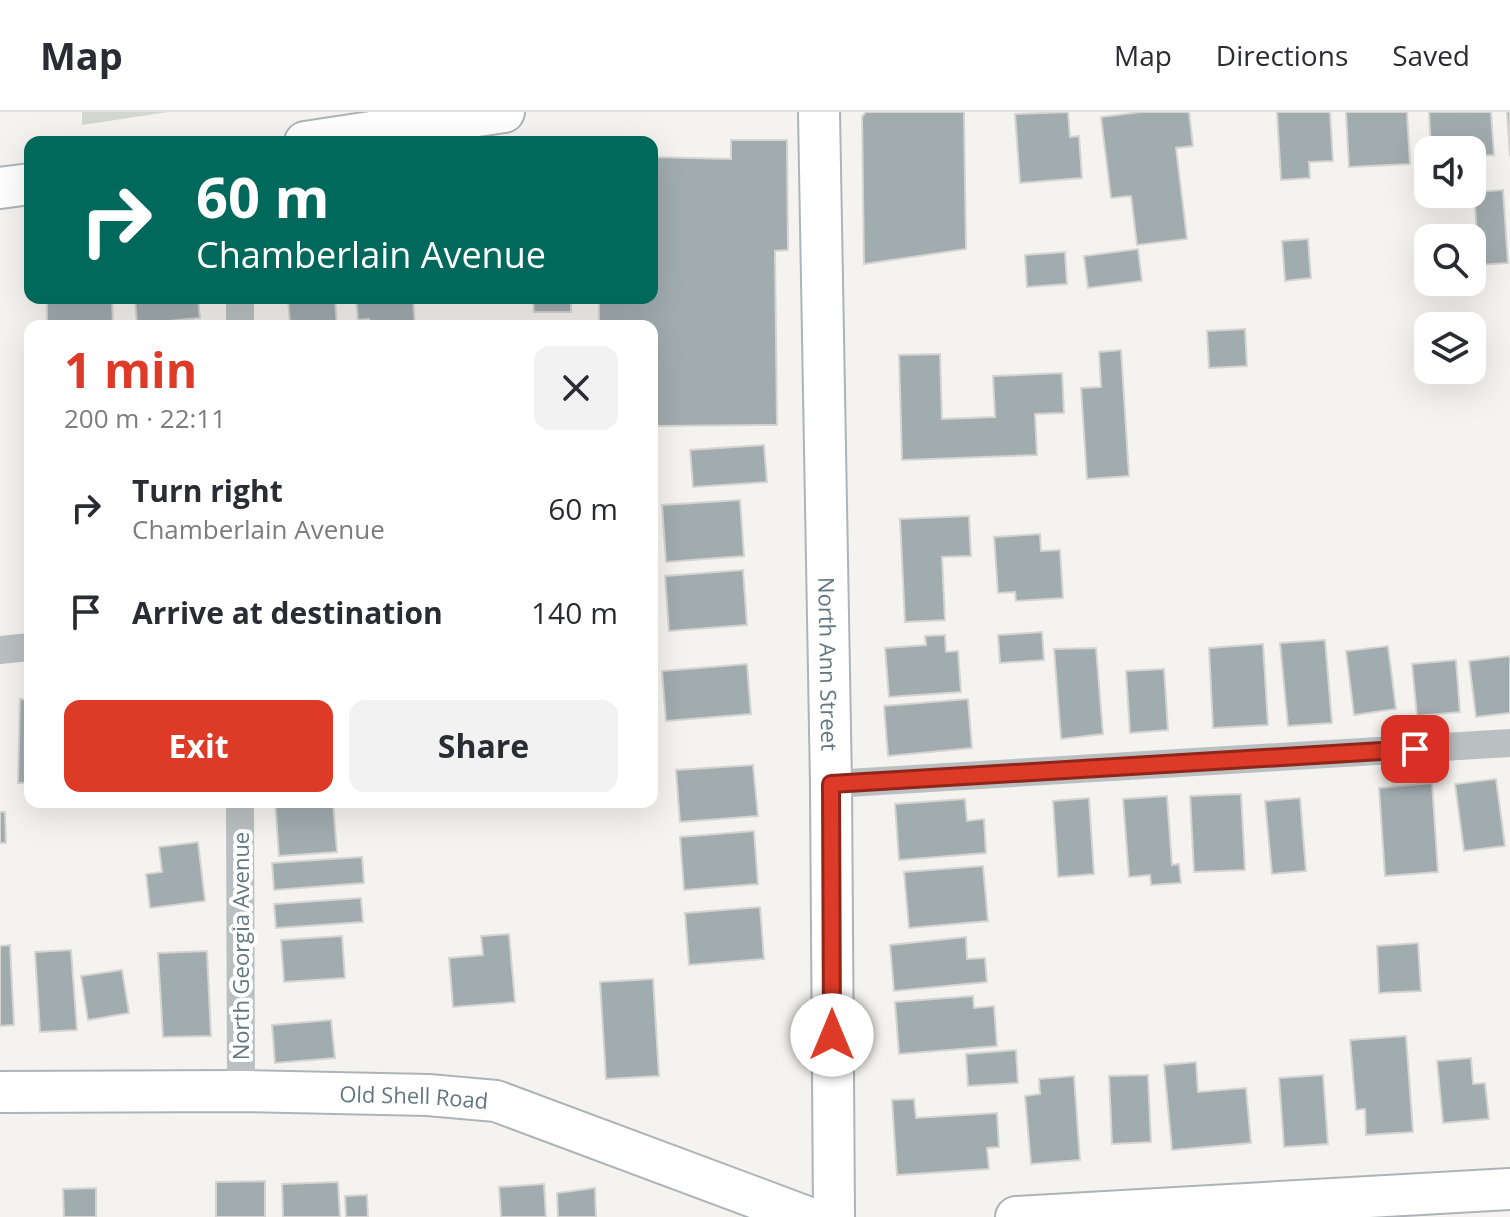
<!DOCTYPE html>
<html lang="en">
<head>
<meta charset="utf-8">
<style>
  :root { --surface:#fff; --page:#f2f2f3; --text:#2b2b33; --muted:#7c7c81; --line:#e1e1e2; --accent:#dd3a27 }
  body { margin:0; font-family:"Open Sans",sans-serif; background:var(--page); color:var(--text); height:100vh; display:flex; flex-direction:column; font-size:30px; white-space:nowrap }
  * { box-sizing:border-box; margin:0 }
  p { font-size:26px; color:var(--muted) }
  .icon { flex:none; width:44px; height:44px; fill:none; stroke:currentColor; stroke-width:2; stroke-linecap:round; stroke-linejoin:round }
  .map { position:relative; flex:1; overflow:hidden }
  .panel { position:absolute; left:24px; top:208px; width:634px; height:488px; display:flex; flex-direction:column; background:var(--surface); border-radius:16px; box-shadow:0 8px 32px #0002 }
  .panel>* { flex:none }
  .hud { position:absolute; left:24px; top:24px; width:634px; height:168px; border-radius:16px; box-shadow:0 8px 32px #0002; background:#00695c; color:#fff; overflow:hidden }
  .tools { position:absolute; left:1414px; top:24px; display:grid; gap:16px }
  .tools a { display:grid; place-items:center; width:72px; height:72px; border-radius:16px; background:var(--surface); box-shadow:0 8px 32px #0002; font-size:40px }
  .pin { position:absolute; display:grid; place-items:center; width:68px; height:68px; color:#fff; margin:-34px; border-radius:16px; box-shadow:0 4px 12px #0006 }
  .me { position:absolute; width:88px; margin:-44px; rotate:0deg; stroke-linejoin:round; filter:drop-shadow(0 0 6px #0008) }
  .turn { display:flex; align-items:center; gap:28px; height:168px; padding:0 40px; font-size:36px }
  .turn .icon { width:104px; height:104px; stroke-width:2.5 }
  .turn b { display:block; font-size:56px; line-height:68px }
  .round { display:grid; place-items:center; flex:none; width:84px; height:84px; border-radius:16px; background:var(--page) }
  .summary { display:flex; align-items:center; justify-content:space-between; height:136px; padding:0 40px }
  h1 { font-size:48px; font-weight:700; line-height:60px; color:var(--accent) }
  .button { display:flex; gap:16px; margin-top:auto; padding:16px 40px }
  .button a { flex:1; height:92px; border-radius:16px; background:var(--accent); color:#fff; font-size:32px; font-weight:700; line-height:92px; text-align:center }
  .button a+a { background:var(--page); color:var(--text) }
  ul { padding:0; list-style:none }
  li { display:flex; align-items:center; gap:24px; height:104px; padding:0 40px }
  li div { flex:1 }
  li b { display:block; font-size:30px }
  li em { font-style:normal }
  header { display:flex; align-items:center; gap:48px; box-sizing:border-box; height:112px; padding:0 40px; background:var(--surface); border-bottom:2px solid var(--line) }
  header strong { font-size:38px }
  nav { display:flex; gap:44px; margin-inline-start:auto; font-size:28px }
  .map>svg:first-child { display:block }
  .green { fill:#d3d8cf }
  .building { fill:#a1acaf; stroke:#d5d4d2; stroke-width:2 }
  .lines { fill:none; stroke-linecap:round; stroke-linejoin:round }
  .secondary-casing { stroke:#adb4b7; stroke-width:44 }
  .street { stroke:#bac0c2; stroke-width:28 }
  .secondary { stroke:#fff; stroke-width:40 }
  .route-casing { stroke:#902619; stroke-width:20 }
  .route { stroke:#dd3a27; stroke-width:14 }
  .labels { text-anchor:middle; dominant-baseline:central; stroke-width:8; stroke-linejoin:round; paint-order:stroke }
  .street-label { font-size:22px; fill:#637780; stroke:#fff }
</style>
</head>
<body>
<header>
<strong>Map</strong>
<nav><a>Map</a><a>Directions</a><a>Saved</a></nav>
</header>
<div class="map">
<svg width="1510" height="1105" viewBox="0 0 1510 1105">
  <rect width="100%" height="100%" fill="#f4f3ef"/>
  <polygon class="green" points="82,0 168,0 82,13"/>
  <g class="building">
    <polygon points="866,0 964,0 966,137 864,152 862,5"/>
    <polygon points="1068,0 1070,25 1079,24 1082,66 1020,71 1015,2"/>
    <polygon points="1141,0 1189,0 1193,34 1176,36 1187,127 1137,133 1131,84 1111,86 1101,5"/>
    <polygon points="1277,0 1330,0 1333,49 1309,50 1310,66 1281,68"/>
    <polygon points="1346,0 1407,0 1410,52 1349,55"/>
    <polygon points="1429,0 1491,0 1494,43 1472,44 1472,38 1431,38"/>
    <polygon points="1507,0 1510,0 1510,44"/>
    <polygon points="731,28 787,28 788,138 775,139 777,313 652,314 652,214 599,214 599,188 571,188 571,200 534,200 533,186 652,186 652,45 731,47"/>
    <polygon points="1503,78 1508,151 1479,153 1474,80"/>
    <polygon points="1308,127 1311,166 1285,169 1282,129"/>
    <polygon points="1138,137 1142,169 1088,176 1084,144"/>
    <polygon points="1065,140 1067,172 1027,175 1025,143"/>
    <polygon points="47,186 112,186 113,214 47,214"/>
    <polygon points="135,186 198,186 200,206 170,209 170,214 137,214"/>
    <polygon points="288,186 335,186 337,214 290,214"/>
    <polygon points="356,186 413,186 415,214 369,214 369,207 358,208"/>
    <polygon points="1245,217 1247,254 1209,256 1207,219"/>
    <polygon points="1121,238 1129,364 1087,367 1081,276 1101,275 1099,240"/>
    <polygon points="940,242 942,307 995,305 993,264 1062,261 1064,301 1035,302 1037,343 902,348 899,243"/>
    <polygon points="764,333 767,370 693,375 690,338"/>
    <polygon points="740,388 744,444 666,450 662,393"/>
    <polygon points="969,404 971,444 942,445 945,508 905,510 900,407"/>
    <polygon points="1040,422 1041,439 1060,438 1063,486 1016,489 1015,480 998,481 994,425"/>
    <polygon points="743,458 747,513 669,519 665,464"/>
    <polygon points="1042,520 1044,548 1000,551 998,523"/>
    <polygon points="945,523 946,540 958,539 961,580 889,585 885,536 926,533 925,524"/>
    <polygon points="1325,528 1332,611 1288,614 1280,531"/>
    <polygon points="1263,532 1268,613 1213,616 1209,536"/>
    <polygon points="1388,534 1396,597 1354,603 1346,539"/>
    <polygon points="1096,536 1103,622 1061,627 1054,537"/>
    <polygon points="1510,544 1510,601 1476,605 1469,549"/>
    <polygon points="1456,548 1460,600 1417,604 1412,552"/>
    <polygon points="747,552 751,602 666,609 662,559"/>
    <polygon points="1164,557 1168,618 1130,621 1126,559"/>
    <polygon points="20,587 30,588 30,671 18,671"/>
    <polygon points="968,587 972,636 888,644 884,594"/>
    <polygon points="753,653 758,704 680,710 676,658"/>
    <polygon points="1496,667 1505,734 1464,739 1455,672"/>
    <polygon points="1432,671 1438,760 1385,764 1379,676"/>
    <polygon points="1241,682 1245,758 1194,760 1190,684"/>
    <polygon points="1167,684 1172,753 1179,752 1181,771 1151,773 1150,763 1129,765 1123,687"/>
    <polygon points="1089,686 1094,762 1058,765 1053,689"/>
    <polygon points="1300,686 1306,759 1272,762 1265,689"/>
    <polygon points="965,687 967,709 984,707 986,741 899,748 895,692"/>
    <polygon points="275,690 333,690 337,740 279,744"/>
    <polygon points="0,700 5,700 6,731 0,731"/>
    <polygon points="754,719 758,772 684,778 680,725"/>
    <polygon points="198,730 205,789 150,796 146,762 162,760 159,735"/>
    <polygon points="362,745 364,771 274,778 272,751"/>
    <polygon points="983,754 988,809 909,816 904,760"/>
    <polygon points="361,786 363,810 276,816 274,792"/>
    <polygon points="760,795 764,847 689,853 685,801"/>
    <polygon points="509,822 515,890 453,895 449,846 483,843 481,824"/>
    <polygon points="342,824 345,866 284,870 281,828"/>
    <polygon points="966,825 967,847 985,846 987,870 894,879 890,833"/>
    <polygon points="1418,831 1421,879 1379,881 1377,834"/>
    <polygon points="10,833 14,913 0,914 0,834"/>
    <polygon points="71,838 77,918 40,920 35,840"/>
    <polygon points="207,839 211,924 163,925 158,841"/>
    <polygon points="122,858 129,901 88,908 81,864"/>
    <polygon points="653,867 659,964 606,967 600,870"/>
    <polygon points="973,884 974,896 994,894 997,934 899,942 895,890"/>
    <polygon points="331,908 335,946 275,951 272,913"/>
    <polygon points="1406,924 1413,1020 1366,1023 1365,997 1356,998 1350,928"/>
    <polygon points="1016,938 1018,971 968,974 966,942"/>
    <polygon points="1471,946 1473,972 1485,971 1489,1007 1443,1011 1437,949"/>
    <polygon points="1196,950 1198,980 1246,976 1251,1031 1172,1038 1164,953"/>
    <polygon points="1148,963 1151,1030 1112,1032 1109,964"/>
    <polygon points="1323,963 1328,1032 1284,1035 1279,966"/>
    <polygon points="1074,964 1080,1048 1031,1052 1025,984 1040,982 1039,967"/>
    <polygon points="914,987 916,1006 997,1001 999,1035 987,1036 989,1057 897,1063 892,988"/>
    <polygon points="265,1069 265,1105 216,1105 216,1070"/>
    <polygon points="338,1070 340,1105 283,1105 282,1072"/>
    <polygon points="544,1072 546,1105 501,1105 499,1075"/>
    <polygon points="96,1076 96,1105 64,1105 63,1077"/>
    <polygon points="595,1076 596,1105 558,1105 557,1081"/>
    <polygon points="367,1083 368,1105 346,1105 345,1084"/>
  </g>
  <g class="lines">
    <g class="secondary-casing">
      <g id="secondary">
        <path id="s1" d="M819,0L831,672L834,1105"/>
        <polyline points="305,30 504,0"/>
        <polyline points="0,76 30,72"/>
        <path id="s2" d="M0,980L241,979L428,983L496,989L807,1105"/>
        <polyline points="1016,1105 1510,1077"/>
      </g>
    </g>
    <g class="street">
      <polyline points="240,214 240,186"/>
      <polyline points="0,538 30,535"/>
      <polyline points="831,672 1510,631"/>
      <polyline points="240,690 241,979"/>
    </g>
    <use href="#secondary" class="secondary"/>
  </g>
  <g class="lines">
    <g class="route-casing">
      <polyline id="route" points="832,923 831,672 1415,637"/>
    </g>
    <use href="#route" class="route"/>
  </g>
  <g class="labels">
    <g class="street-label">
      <text stroke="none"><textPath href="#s1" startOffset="552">North Ann Street</textPath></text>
      <text transform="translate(240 834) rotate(-90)">North Georgia Avenue</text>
      <text stroke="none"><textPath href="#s2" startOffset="414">Old Shell Road</textPath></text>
    </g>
  </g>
</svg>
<div class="tools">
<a><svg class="icon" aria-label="sound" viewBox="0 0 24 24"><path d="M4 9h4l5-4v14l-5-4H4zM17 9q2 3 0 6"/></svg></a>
<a><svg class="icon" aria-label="search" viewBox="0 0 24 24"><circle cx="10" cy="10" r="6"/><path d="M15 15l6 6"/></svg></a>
<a><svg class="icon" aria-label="layers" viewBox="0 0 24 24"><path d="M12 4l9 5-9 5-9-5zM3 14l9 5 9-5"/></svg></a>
</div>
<div class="pin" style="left:1415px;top:637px;background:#d93025"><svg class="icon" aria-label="arrive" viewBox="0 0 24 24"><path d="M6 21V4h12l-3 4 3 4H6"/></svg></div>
<svg class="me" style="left:832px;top:923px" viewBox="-20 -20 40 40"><circle r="19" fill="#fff"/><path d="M0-13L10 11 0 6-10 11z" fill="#dd3a27"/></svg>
<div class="hud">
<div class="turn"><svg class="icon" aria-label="right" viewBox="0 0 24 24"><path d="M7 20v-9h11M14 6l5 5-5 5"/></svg><div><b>60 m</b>Chamberlain Avenue</div></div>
</div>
<section class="panel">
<div class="summary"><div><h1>1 min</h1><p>200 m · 22:11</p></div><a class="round"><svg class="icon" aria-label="close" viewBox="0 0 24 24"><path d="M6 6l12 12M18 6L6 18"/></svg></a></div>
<ul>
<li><svg class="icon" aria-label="right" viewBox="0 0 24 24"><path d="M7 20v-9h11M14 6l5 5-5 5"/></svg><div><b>Turn right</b><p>Chamberlain Avenue</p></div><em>60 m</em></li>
<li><svg class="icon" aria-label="arrive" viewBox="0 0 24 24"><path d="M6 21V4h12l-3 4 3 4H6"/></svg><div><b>Arrive at destination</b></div><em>140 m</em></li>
</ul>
<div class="button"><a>Exit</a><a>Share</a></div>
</section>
</div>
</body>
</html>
